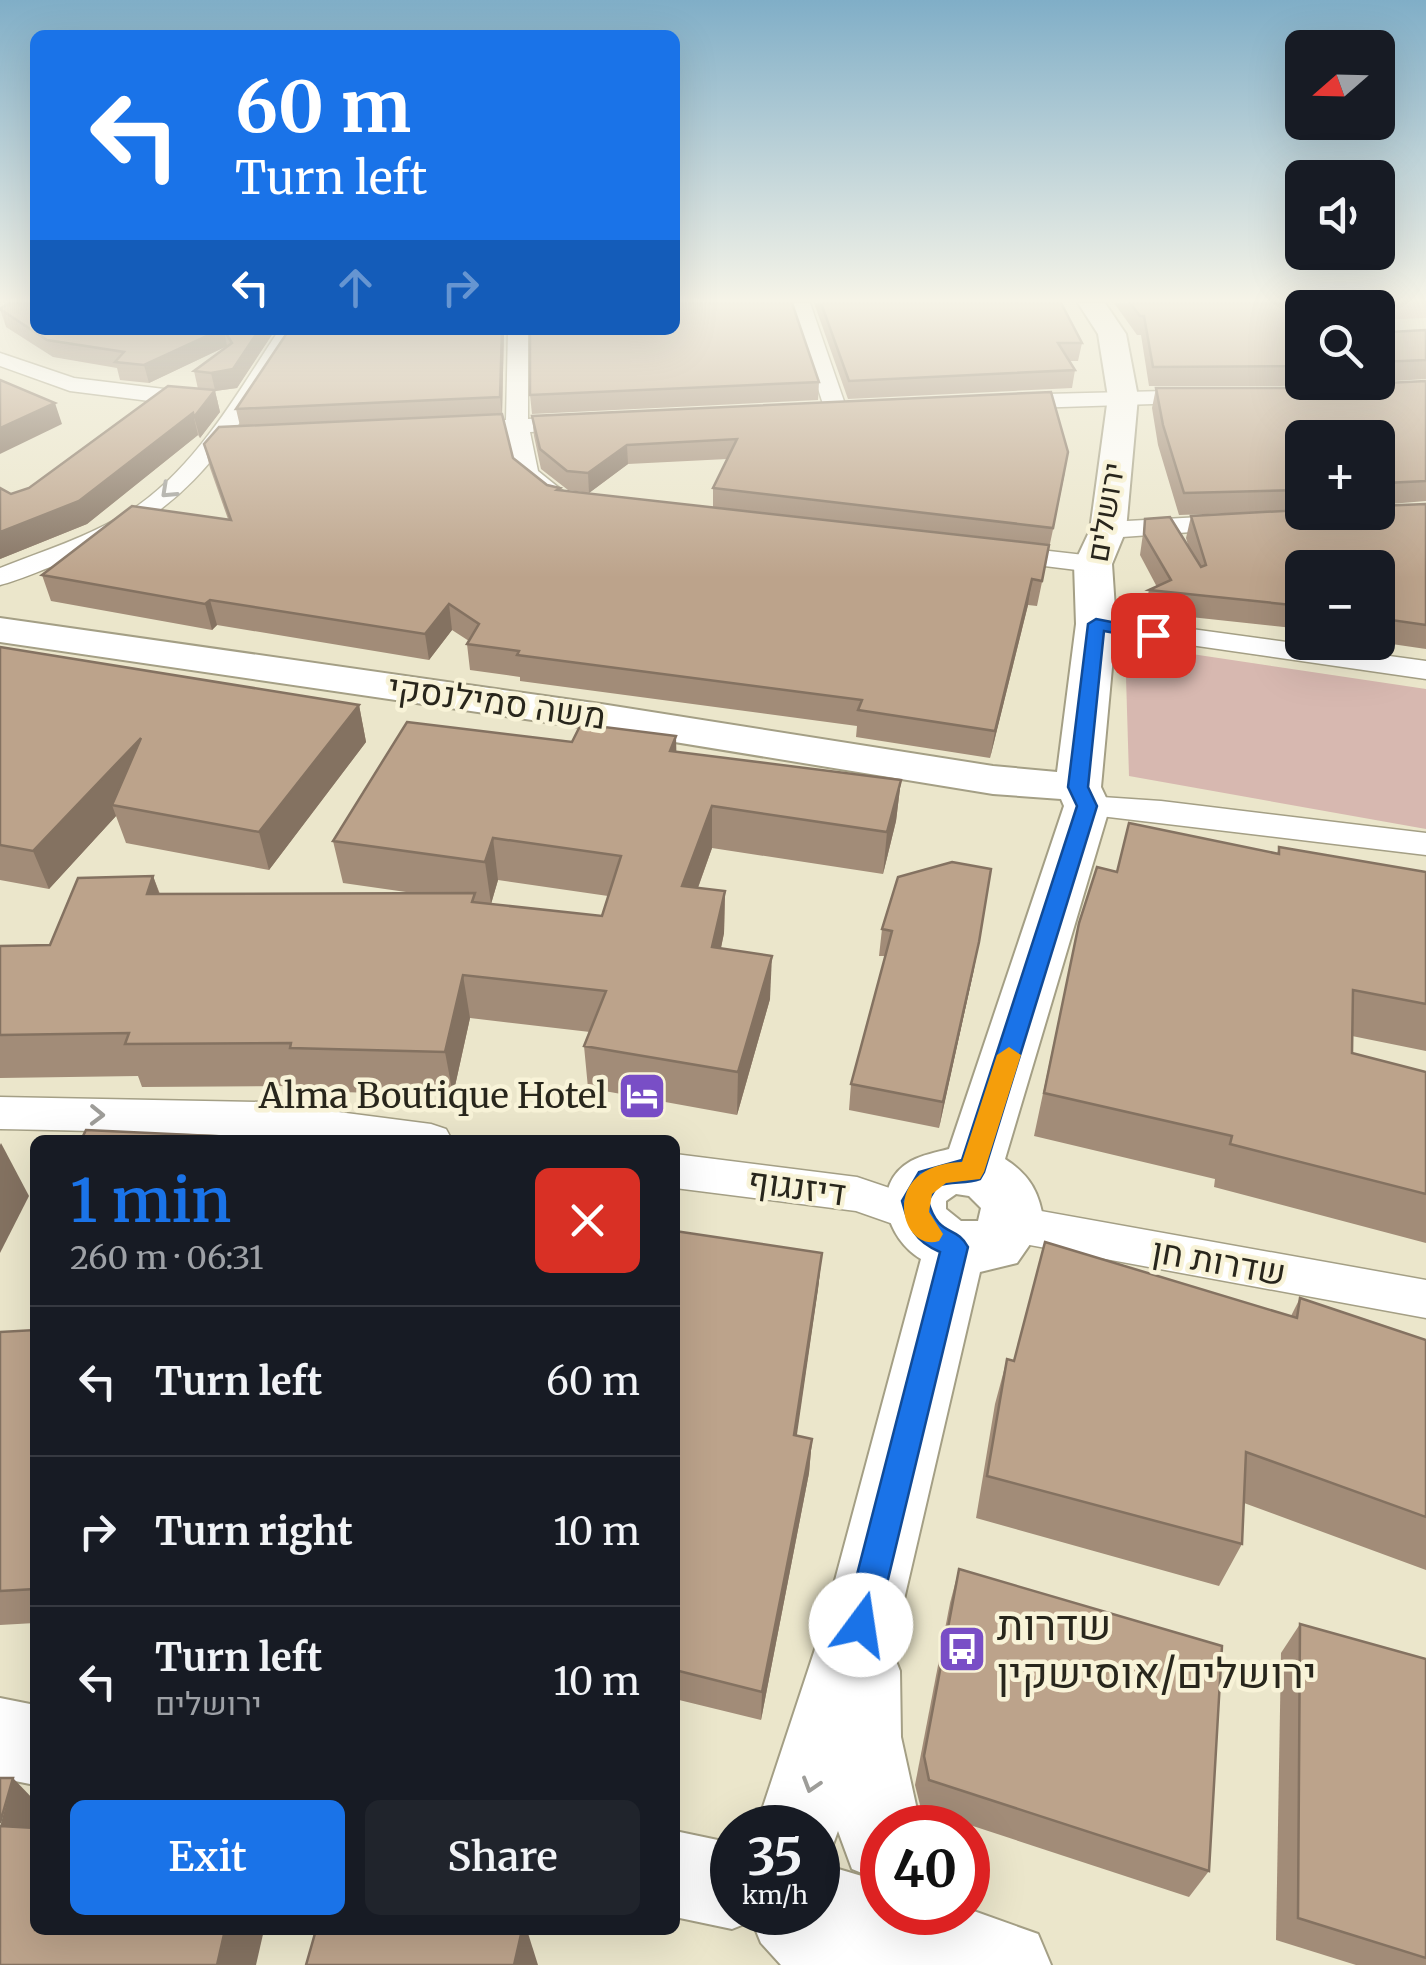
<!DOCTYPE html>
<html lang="en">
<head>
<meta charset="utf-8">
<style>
  :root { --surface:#171b24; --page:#20242c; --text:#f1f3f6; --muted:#9ea1a6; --line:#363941; --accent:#1a73e8 }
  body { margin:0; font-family:Merriweather,Heebo,serif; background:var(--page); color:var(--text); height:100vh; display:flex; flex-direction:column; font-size:38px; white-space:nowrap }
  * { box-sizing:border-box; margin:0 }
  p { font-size:32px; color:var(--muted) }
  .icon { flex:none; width:55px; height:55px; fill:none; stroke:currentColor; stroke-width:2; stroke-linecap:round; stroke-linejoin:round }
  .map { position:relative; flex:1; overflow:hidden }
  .drawer { position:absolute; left:30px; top:1135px; width:650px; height:800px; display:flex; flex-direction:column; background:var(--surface); border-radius:15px; box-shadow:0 10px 40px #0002 }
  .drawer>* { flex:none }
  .hud { position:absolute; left:30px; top:30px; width:650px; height:305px; border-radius:15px; box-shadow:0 10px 40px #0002; background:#1a73e8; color:#fff; overflow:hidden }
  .needle { width:65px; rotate:250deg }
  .controls { position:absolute; left:1285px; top:30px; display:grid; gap:20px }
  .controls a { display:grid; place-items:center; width:110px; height:110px; border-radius:15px; background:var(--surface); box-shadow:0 10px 40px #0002; font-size:50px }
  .speed { position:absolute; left:710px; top:1805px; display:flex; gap:20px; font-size:50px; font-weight:700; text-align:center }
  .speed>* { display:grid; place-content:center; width:130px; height:130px; border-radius:50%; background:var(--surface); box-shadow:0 10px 40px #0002; line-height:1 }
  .speed small { font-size:25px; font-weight:400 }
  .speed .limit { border:15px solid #d22; background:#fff; color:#111 }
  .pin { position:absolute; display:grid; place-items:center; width:85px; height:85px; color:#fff; margin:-42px; border-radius:20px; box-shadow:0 5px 15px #0006 }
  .me { position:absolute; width:110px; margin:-55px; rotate:14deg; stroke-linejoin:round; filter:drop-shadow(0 0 8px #0008) }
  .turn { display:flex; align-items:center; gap:35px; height:210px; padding:0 40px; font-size:45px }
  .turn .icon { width:130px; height:130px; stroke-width:2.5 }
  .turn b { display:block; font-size:70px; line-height:85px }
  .lanes { display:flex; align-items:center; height:95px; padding:0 40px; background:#0003; justify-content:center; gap:50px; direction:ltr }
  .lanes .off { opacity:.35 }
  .round { display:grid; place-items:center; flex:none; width:105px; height:105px; border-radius:15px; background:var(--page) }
  .summary { display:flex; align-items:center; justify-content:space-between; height:170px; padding:0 40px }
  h1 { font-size:60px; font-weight:600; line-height:75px; color:var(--accent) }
  .primary-button { display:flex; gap:20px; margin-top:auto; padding:20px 40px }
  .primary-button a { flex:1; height:115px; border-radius:15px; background:var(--accent); color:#fff; font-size:40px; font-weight:600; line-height:115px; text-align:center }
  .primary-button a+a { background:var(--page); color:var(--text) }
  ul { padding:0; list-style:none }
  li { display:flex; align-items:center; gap:30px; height:150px; padding:0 40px; border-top:2px solid var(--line) }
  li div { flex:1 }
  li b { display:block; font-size:38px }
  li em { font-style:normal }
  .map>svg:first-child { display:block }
  .green { fill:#d7b8b0 }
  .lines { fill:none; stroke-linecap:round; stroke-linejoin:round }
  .street-casing { stroke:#a49f85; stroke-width:3 }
  .secondary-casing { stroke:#a49f85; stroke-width:4 }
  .street { fill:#fff; fill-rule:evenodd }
  .secondary { fill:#fff; fill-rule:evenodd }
  .wall { fill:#a28c78; fill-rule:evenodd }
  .shaded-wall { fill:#847261 }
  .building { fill:#bca38b; stroke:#847261; stroke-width:2.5 }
  .oneway { stroke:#9e9d99 }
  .route { fill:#1a73e8; stroke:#114b97; stroke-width:2.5 }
  .slow { fill:#f59e0b }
  .labels { text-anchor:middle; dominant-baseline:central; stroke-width:9; stroke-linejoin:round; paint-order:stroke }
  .far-street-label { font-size:30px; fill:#28261c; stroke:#f8f3d8 }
  .street-label { font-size:35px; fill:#28261c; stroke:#f8f3d8 }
  .poi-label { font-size:35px; fill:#28261c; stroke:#f8f3d8; text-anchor:end }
  .near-poi-label { font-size:42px; fill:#28261c; stroke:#f8f3d8; text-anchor:start }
</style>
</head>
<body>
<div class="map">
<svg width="1426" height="1965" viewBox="0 0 1426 1965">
  <rect width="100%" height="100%" fill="#ebe6cb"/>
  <g class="green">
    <polygon points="1342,303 1426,303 1426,318 1378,320 1378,308 1347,307"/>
    <polygon points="1125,644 1426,689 1426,829 1129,776"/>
  </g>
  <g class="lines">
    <g class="street-casing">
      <g id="street">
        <polygon points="790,303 810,303 847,410 844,415 828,415 825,410"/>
        <path d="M279,330H299C226,446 193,513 58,564C39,571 20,580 0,585V568C43,551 88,537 127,513C195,470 236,395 279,330Z"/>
        <polygon points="508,330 528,330 528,419 582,416 593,423 582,430 530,432 538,471 569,496 572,501 569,506 551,506 518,479 507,433 457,436 446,429 457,422 506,420"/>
        <polygon points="0,353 74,378 205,394 216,401 205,408 70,391 0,366"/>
        <polygon points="1206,390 1217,397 1214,402 1001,409 990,402 1001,395"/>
        <polygon points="1239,515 1248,518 1252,523 1248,528 1108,538 1095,530 1108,522"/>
        <polygon points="997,545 1093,556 1106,564 1093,572 988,559 984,553"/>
        <polygon points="1096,616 1426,661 1426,679 1086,630 1082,624"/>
        <polygon points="1087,796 1161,801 1426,833 1426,855 1075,813 1071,806 1075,799"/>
        <path d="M0,1097L261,1102L431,1124L446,1129L452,1140C301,1140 151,1131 0,1129Z"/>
        <polygon points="675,1154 857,1177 931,1202 938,1214 931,1226 916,1232 856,1211 675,1188"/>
        <polygon points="1013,1206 1426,1280 1426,1318 1013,1242 997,1237 991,1224 997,1211"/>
      </g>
    </g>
    <g class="secondary-casing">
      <g id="secondary">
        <path d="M1078,303H1105L1126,334L1138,397L1126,530L1112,564L1116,624L1101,787L1110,806L1005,1159C1031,1176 1040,1194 1044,1224L1017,1263L980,1272L892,1651L900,1671L901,1737L921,1828H882V1881L852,1869L838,1831L828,1858L818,1862V1828H756L823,1625L921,1259C887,1239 869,1185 911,1161C922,1155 937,1152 949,1149L1064,806L1061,799L993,794L601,730L0,642V618L601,704L993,766L1057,772L1076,624L1074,564L1090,530L1108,397L1098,334ZM956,1194L969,1196L981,1208L978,1221H961L946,1209V1201Z"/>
        <polygon points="0,1698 35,1705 35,1785 0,1778"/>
        <polygon points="675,1831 732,1843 732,1912 818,1912 818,1863 882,1882 882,1912 968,1912 968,1909 1038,1934 1051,1965 781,1965 761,1943 752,1921 732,1929 675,1917"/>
      </g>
    </g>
    <use href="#street" class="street"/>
    <use href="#secondary" class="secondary"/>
  </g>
  <g class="wall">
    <polygon points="814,303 1061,303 1082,343 1078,361 1069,361 1075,370 1072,388 848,399"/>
    <polygon points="1114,303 1350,303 1302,308 1302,382 1359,382 1281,386 1149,386 1141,335 1137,335"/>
    <polygon points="0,309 275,330 237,388 215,391 220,412 200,438 198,435 87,524 0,559 0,488 11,494 29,488 198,389 194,371 227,346 149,383 120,380 117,368 53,357 6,327"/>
    <polygon points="1378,323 1389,332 1426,330 1426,379 1378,382"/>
    <polygon points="289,330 504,330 502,415 513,458 547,485 560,488 561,490 713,507 713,488 727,459 628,464 589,493 568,490 541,469 534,436 532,416 1065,472 1037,606 1028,605 990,758 856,737 857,726 520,681 520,677 470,670 467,644 469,641 452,630 429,660 217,625 212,630 51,601 42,575 228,519 210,468 204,444 240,426 236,409"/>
    <polygon points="1426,381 1426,501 1378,505 1378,438 1302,438 1302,512 1426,504 1426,649 1378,642 1378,568 1302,568 1302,629 1144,612 1149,590 1157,587 1140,555 1145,519 1189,548 1186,538 1191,516 1293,511 1179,515 1158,445 1152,408 1156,388 1287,388"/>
    <polygon points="819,382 818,400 532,414 530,395"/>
    <polygon points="0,647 359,705 366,742 269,870 126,843 116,816 49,889 0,880"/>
    <path d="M676,736V752L901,780L896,821L883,874L712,848L698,888L725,891L724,933L721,948L770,999L737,1115L588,1088L584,1046L590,1032L470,1018L453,1095L302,1091L300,1086L142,1087L138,1076L0,1078V946L50,945L153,876L160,894L413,893L343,883L333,841L572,742ZM498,880L608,896L602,916L491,904Z"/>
    <polygon points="1279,847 1426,872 1426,1051 1352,1036 1352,1053 1426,1072 1426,1243 1214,1187 1215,1179 1034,1136 1079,923 1117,872 1277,854"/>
    <polygon points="898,877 974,969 939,1128 849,1110 851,1084 885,956 879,956 882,929"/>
    <polygon points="675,1231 822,1253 818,1289 796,1436 812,1439 809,1473 761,1720 675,1699"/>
    <polygon points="1300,1298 1426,1340 1426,1570 1244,1503 1242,1544 1219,1586 976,1518 995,1404 1007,1359 1014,1361 1291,1316"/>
    <polygon points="35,1330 35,1623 0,1625 0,1332"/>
    <polygon points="959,1569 1209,1871 1189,1897 921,1809 915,1785 950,1603"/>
    <polygon points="1300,1624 1426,1659 1426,1965 1356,1965 1276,1940 1281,1653"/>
  </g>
  <g class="shaded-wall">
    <polygon points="220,330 224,330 227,346 149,383 144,365"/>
    <polygon points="259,330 275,330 237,388 215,391 220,412 200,438 194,417 215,390 211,373"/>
    <polygon points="502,330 504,330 502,415 500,397"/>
    <polygon points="55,403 62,424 0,454 0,428"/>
    <polygon points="193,413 198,435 87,524 0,559 0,532"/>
    <polygon points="627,445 628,464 589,493 588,473"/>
    <polygon points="1385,483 1378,505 1378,498 1381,487"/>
    <polygon points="1032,579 1028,605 990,758 995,731"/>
    <polygon points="210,600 217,625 212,630 205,604"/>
    <polygon points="449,604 452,630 429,660 425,634"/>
    <polygon points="359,705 366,742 269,870 259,832"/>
    <polygon points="676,736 677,778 670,751"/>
    <polygon points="141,738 112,805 116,816 49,889 33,851"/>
    <polygon points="901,780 896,821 883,874 887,832"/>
    <polygon points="712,806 712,848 683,929 682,886"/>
    <polygon points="493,838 498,880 491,904 485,862"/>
    <polygon points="153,876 168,919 147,894"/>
    <polygon points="725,891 724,933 712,990 712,947"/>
    <polygon points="979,942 974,969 939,1128 943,1102"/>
    <polygon points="772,956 770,999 737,1115 738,1072"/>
    <polygon points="463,975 470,1018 453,1095 445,1052"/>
    <polygon points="1,1143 29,1196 0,1253 0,1145"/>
    <polygon points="822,1253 818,1289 792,1469 794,1435"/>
    <polygon points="812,1439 809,1473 761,1720 762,1692"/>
    <polygon points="13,1778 35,1801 35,1861 0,1827"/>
    <polygon points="225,1930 264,1930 256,1965 217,1965"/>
    <polygon points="522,1930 527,1930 538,1965 514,1965"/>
  </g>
  <g class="building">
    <polygon points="8,303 35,303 35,330 220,330 144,365 115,362 124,352 47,340 0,309"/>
    <polygon points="675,303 792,303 819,382 530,395 530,330 675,330"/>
    <polygon points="821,303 1061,303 1082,343 1058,343 1075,370 849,381"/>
    <polygon points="1130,303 1350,303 1357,308 1302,308 1302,366 1153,367 1144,316 1140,316"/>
    <polygon points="1378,323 1389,332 1426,330 1426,360 1378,362"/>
    <polygon points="224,330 259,330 233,369 211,373 194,371 232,343"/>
    <polygon points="289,330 502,330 500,397 236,409"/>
    <polygon points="0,380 55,403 0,428"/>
    <polygon points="1426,381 1426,481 1385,483 1381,487 1378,487 1378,438 1302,438 1302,490 1184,493 1163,425 1156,388 1287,388"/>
    <polygon points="168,386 215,390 194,417 193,413 79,501 0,532 0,488 11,494 29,488"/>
    <polygon points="1051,392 1068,452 1053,528 713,488 737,439 627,445 588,473 567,471 540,449 532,416"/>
    <polygon points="502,414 513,458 547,485 560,488 557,490 1049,545 1042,581 1032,579 995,731 858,710 862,700 517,655 519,651 467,644 479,624 449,604 425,634 210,600 205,604 42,575 132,506 231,520 204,444 219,427"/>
    <polygon points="1426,504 1426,625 1384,619 1384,615 1378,614 1378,568 1302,568 1302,606 1149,590 1171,580 1144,534 1145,519 1170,517 1201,567 1206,565 1191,516 1302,510 1302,512 1378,512 1378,506"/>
    <polygon points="0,647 359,705 259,832 112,805 141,738 33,851 0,845"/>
    <polygon points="407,722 572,742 581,724 676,736 670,751 901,780 887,832 712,806 682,886 725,891 712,947 772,956 738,1072 584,1046 606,991 463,975 445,1052 290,1048 291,1043 125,1044 129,1033 0,1035 0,946 50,945 78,878 153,876 147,894 475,893 472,902 602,916 621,856 493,838 485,862 333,841"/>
    <polygon points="1129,823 1279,854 1279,847 1426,872 1426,1004 1353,990 1352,1053 1426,1072 1426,1194 1230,1144 1232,1136 1044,1093 1079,923 1097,867 1117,872"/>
    <polygon points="952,862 991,869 979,942 943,1102 851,1084 892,931 882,929 898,877"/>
    <polygon points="86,1130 256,1138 255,1140 81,1140"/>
    <polygon points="675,1231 822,1253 794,1435 812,1439 762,1692 675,1670"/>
    <polygon points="1045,1242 1297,1318 1300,1298 1426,1340 1426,1517 1246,1452 1242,1544 987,1476 1007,1359 1014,1361"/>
    <polygon points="35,1330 35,1589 0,1591 0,1332"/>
    <polygon points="959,1569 1222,1646 1209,1871 929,1780 924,1756"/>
    <polygon points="1300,1624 1426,1659 1426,1958 1298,1918"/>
    <polygon points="0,1778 13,1778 0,1823"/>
    <polygon points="0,1826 35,1828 35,1930 225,1930 217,1965 0,1965"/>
    <polygon points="316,1930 522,1930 514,1965 306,1965"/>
  </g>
  <defs><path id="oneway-chevron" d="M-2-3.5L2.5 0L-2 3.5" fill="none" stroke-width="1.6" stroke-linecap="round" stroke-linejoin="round" transform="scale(2.5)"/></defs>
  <g class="oneway">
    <use href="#oneway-chevron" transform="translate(168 491) rotate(137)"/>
    <use href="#oneway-chevron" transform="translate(97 1115) rotate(1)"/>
    <use href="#oneway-chevron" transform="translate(811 1785) rotate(107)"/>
  </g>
  <linearGradient id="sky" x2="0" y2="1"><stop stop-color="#80aec7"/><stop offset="0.52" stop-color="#f6f4e8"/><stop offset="1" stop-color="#f6f4e8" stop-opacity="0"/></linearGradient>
  <rect width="1426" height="578" fill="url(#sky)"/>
  <path class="route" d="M1096,619L1153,630L1161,635L1153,640L1104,631L1088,787L1097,806L984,1172L980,1179C966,1184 952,1181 937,1186L928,1201C939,1239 956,1224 968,1247L877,1625L872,1637L861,1642L849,1637L844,1625L940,1252C914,1241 909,1227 902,1201L919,1172L962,1160L1077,806L1068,787L1088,624Z"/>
  <path class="slow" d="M1009,1047L1021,1055L984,1172L980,1179L946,1183L932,1194L929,1212L943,1234L939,1241C901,1254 876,1165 962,1162L997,1055Z"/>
  <defs>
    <g id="hotel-square" transform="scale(2.5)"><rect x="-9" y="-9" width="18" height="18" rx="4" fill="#794ec6" stroke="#f8f3d8"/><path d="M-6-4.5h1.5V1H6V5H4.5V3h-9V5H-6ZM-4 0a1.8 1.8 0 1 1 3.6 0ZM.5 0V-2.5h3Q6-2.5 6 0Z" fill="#fff"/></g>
    <g id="bus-square" transform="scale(2.5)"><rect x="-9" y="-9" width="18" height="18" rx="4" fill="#794ec6" stroke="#f8f3d8"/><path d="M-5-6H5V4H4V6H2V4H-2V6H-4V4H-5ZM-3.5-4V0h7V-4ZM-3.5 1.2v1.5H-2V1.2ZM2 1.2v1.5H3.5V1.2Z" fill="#fff"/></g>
  </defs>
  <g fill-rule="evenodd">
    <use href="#hotel-square" x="642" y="1096"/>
    <use href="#bus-square" x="962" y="1649"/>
  </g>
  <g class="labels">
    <g class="far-street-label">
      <text transform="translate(1105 512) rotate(-80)">ירושלים</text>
    </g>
    <g class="street-label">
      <text transform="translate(497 702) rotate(8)">משה סמילנסקי</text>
      <text transform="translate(797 1187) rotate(8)">דיזנגוף</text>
      <text transform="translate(1219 1262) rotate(10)">שדרות חן</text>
    </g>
    <g class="poi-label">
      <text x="607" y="1096">Alma Boutique Hotel</text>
    </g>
    <g class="near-poi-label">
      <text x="997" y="1625">שדרות<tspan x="997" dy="48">ירושלים/אוסישקין</tspan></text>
    </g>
  </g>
</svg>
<div class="controls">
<a><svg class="needle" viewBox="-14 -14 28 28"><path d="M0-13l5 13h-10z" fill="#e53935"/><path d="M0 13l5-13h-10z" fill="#9ea1a6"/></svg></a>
<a><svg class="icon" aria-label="sound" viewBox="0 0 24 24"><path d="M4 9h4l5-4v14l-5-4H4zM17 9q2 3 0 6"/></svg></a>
<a><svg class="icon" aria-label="search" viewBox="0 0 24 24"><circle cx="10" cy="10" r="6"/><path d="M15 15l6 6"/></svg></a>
<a>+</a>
<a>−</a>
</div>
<div class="speed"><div>35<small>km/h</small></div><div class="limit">40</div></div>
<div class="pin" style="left:1153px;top:635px;background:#d93025"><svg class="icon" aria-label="arrive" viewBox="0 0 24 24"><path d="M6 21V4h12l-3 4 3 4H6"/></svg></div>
<svg class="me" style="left:861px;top:1625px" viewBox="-20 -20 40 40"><circle r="19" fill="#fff"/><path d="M0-13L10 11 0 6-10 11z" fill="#1a73e8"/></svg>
<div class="hud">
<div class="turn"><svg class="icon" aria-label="left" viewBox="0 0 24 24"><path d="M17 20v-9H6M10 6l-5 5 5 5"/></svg><div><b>60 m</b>Turn left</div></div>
<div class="lanes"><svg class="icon" aria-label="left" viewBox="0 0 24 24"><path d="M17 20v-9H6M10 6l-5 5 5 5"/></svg><svg class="icon off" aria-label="ahead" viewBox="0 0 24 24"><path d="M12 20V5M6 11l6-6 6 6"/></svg><svg class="icon off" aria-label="right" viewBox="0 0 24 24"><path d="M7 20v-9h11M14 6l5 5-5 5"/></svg></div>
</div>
<section class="drawer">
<div class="summary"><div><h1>1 min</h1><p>260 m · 06:31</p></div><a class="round" style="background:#d93025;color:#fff"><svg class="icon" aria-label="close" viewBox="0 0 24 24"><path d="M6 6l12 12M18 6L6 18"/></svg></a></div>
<ul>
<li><svg class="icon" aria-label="left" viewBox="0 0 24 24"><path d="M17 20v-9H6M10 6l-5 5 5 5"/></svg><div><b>Turn left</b></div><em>60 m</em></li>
<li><svg class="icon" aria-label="right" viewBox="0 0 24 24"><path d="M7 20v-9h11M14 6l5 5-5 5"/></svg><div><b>Turn right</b></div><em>10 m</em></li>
<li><svg class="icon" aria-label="left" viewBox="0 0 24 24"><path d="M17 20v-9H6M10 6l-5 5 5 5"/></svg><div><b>Turn left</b><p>ירושלים</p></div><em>10 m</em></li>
</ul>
<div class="primary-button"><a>Exit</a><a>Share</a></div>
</section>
</div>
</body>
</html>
